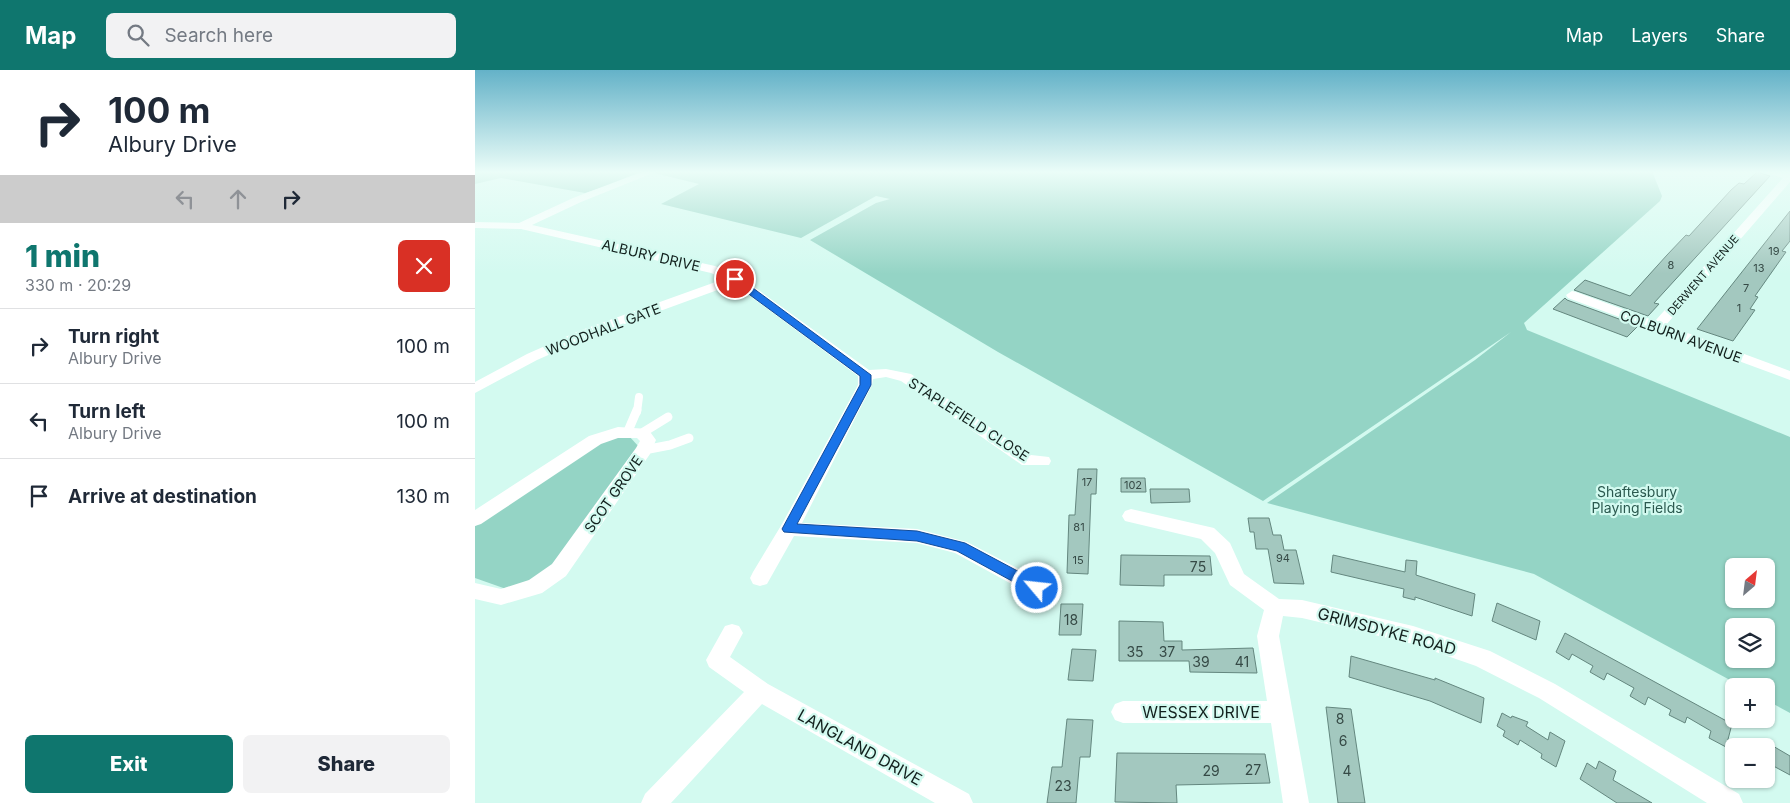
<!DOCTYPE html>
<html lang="en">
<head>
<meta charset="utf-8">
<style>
  :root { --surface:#fff; --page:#f2f2f3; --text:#1f2937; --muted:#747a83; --line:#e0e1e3; --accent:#0f766e }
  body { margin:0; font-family:Inter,sans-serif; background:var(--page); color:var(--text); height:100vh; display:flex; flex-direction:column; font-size:19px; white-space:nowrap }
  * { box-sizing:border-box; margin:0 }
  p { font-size:16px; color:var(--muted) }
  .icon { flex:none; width:28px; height:28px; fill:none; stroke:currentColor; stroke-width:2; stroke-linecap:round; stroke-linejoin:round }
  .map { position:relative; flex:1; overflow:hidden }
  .drawer { display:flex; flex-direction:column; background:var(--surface); width:475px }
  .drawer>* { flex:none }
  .banner { background:#fff; color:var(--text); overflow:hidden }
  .needle { width:32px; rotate:28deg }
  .buttons { position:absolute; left:1250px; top:488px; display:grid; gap:10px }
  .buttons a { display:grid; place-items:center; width:50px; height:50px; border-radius:8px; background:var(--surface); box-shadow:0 1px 4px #0004; font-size:25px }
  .pin { position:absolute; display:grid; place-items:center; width:42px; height:42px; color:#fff; margin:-21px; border:2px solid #fff; border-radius:50%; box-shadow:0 1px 5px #0007 }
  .me { position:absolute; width:55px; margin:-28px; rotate:298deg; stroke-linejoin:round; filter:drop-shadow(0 0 4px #0008) }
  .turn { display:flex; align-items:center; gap:18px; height:105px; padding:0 25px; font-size:22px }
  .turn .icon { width:65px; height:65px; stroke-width:2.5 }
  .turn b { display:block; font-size:35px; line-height:42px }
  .lanes { display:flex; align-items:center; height:48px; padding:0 25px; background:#0003; justify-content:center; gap:25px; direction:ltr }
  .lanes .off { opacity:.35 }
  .round { display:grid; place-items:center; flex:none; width:52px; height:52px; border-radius:8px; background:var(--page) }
  .head { display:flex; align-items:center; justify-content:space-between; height:85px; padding:0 25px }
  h1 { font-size:30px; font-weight:800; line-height:38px; color:var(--accent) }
  .primary-button { display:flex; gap:10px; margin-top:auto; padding:10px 25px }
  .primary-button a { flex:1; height:58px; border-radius:8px; background:var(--accent); color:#fff; font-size:20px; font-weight:800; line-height:58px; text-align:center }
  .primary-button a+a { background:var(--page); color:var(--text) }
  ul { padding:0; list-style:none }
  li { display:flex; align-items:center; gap:15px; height:75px; padding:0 25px; border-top:1px solid var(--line) }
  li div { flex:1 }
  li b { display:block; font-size:19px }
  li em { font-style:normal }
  header { display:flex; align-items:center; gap:30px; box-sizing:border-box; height:70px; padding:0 25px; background:var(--accent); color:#fff }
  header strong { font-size:24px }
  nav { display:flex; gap:28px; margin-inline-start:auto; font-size:18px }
  .search { width:350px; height:45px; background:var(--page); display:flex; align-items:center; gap:12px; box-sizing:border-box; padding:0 18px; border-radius:8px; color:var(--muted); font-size:19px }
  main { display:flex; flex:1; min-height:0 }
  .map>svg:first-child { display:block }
  .green { fill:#94d4c5; fill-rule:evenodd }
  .building { fill:#a3c8bf; stroke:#64877f }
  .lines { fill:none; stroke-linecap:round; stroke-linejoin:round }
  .lane-far1 { stroke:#fff; stroke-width:8 }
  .lane { stroke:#fff; stroke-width:9 }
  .street { fill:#fff; fill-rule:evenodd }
  .route { fill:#1a73e8; stroke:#114b97 }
  .labels { text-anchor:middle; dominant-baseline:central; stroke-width:4.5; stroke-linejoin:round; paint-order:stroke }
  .number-label { font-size:11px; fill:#364a46 }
  .far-street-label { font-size:11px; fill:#12201d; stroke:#d3faf0 }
  .street-label { font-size:14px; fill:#12201d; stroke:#d3faf0 }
  .park-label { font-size:14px; fill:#2b594f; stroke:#d3faf0 }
  .near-number-label { font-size:14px; fill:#364a46 }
  .near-street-label { font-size:16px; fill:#12201d; stroke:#d3faf0 }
</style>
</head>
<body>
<header>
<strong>Map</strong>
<div class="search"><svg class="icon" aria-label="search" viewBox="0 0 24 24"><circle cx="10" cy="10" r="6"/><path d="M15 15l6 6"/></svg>Search here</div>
<nav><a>Map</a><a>Layers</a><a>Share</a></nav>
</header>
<main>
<section class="drawer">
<div class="banner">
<div class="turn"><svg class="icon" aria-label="right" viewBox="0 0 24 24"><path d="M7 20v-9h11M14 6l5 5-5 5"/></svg><div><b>100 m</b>Albury Drive</div></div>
<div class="lanes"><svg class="icon off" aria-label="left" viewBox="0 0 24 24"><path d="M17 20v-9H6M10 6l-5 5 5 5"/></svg><svg class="icon off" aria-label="ahead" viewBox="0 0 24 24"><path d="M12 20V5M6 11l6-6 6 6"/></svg><svg class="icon" aria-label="right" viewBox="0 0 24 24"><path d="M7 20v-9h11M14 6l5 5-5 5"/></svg></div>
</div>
<div class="head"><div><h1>1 min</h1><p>330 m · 20:29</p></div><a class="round" style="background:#d93025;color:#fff"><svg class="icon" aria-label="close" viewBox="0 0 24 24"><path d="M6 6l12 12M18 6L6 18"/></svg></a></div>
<ul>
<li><svg class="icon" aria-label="right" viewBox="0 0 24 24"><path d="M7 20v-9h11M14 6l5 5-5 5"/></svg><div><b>Turn right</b><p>Albury Drive</p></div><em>100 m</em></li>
<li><svg class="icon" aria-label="left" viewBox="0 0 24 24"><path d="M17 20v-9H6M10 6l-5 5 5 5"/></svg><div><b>Turn left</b><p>Albury Drive</p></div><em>100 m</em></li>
<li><svg class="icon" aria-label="arrive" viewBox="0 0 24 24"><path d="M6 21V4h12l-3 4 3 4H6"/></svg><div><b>Arrive at destination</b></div><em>130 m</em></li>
</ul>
<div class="primary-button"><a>Exit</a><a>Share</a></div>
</section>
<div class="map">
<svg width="1315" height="733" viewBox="0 0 1315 733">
  <rect width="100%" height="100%" fill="#d3faf0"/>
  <g class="green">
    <path d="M0,101H1177L1187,126L1185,131L1049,253L1052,260L1315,367V643L1291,630V616H1266L1059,504L792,433L1000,290L1036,262L788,431L523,282L335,170L401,133L415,129L401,126L326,168L186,134L224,114L175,102L110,123L26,108L0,114ZM1259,496H1291V529H1259ZM1259,556H1291V589H1259Z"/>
    <polygon points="153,365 165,378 72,502 34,520 0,508 0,456 127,371"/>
  </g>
  <g class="building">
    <polygon points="1282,102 1295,106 1179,233 1184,234 1173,246 1099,220 1110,210 1155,226 1192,185 1211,165 1214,166 1256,120 1264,113 1269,114"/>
    <polygon points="1315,141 1315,171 1307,181 1311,182 1280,226 1283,227 1275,239 1280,240 1258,271 1222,259"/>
    <polygon points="1090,228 1092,230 1163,256 1152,267 1078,239"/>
    <polygon points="603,399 622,399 621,424 616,424 613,504 592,503 594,445 600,445"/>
    <polygon points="646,408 670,408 671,422 646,422"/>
    <polygon points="675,419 714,419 715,432 676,433"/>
    <polygon points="773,448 794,448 798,465 806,465 809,480 821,480 829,514 799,513 793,479 781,479 779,462 775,462"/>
    <polygon points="646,485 735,486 737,505 689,505 689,516 645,515"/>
    <polygon points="858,485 930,502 931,490 942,491 941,505 1000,524 997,546 940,527 940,530 928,527 929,519 856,502"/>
    <polygon points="1022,533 1065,551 1061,570 1017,551"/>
    <polygon points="586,534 608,534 606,565 584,565"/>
    <polygon points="644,551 688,552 689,571 707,571 707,580 778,578 782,603 715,602 714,591 644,591"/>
    <polygon points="1090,563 1257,654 1251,677 1234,668 1236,661 1212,647 1210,653 1194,645 1196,640 1173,627 1170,635 1155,626 1159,618 1132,603 1129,610 1115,602 1118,596 1097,584 1094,590 1081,582"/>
    <polygon points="597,579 621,580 618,611 593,610"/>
    <polygon points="876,586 960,610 960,608 1009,628 1006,653 955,631 874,607"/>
    <polygon points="851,637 876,639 890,733 863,733"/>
    <polygon points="1027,643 1036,648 1037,646 1053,652 1051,656 1073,670 1075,662 1090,671 1081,697 1066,688 1067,684 1045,670 1043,675 1028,666 1030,661 1022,656"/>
    <polygon points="592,649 618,650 615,687 605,687 601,733 572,733 577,697 587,697"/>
    <polygon points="1291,672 1315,686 1315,705 1291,692"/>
    <polygon points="642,683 790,684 795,713 701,715 702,733 640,732"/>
    <polygon points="1124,691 1141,701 1138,710 1177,733 1142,733 1105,709 1112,693 1121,699"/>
  </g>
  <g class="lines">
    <polyline class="lane-far1" points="162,342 164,327"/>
    <g class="lane">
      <polyline points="153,361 162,340"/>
      <polyline points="167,363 193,347"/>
      <polyline points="169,380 195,375 214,368"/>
    </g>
    <g class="street">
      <polygon points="169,101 183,101 106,132 57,155 240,196 264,206 394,300 411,299 436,304 556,385 574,387 576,391 574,395 547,395 426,311 411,307 398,309 397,315 327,453 442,459 492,472 569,512 572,518 569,524 562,526 555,524 480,483 442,473 319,466 292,514 285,516 278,514 275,508 278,502 307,454 383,315 383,306 259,214 114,267 62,290 0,323 0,312 52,284 104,261 249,209 236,203 46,159 0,158 0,152 44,153 98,128"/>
      <polygon points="1287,101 1315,104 1315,112 1191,255 1315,301 1315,310 1093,228 1091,225 1097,221 1101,222 1180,251 1308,108"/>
      <polygon points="143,357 173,359 181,370 175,384 91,506 67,523 26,535 0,529 0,513 26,519 54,510 77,494 161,378 165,371 162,368 143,368 126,374 6,454 0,456 0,440 114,366"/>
      <polygon points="656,439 739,458 755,473 769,504 804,529 827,530 938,556 1015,581 1080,614 1264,724 1268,733 1232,733 1064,628 1001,596 938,574 827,548 808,546 804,566 834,733 808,733 796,653 648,653 640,650 636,642 640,634 648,631 792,631 782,566 789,540 755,515 740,483 726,469 650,451 647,446 650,441"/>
      <polygon points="257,554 264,556 268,563 255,587 293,614 494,724 498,733 460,733 287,634 196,733 166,733 170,724 269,622 234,597 231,590 250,556"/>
    </g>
  </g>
  <linearGradient id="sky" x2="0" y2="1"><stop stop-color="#64b2c8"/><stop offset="0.5" stop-color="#ebfdf8"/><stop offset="1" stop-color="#ebfdf8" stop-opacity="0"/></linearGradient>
  <rect width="1315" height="204" fill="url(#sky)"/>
  <polygon class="route" points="256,207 263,207 396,305 396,315 322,454 442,461 490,473 567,514 569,518 567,522 557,522 482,481 442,471 309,462 307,459 385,315 385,306 256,211"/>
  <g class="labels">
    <g class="number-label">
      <text x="1299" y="181">19</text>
      <text x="1196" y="195">8</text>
      <text x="1284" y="198">13</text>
      <text x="1271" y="218">7</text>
      <text x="1264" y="238">1</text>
      <text x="612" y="412">17</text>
      <text x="658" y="415">102</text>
      <text x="604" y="457">81</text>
      <text x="808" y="488">94</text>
      <text x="603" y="490">15</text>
    </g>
    <g class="far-street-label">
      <text transform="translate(1228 205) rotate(-49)">DERWENT AVENUE</text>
    </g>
    <g class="street-label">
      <text transform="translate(176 185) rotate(13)">ALBURY DRIVE</text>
      <text transform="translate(128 259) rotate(-21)">WOODHALL GATE</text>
      <text transform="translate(1206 266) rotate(20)">COLBURN AVENUE</text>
      <text transform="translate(494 349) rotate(33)">STAPLEFIELD CLOSE</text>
      <text transform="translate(138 424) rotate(-55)">SCOT GROVE</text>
    </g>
    <g class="park-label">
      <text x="1162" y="421">Shaftesbury<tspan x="1162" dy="16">Playing Fields</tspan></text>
    </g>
    <g class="near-number-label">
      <text x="723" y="496">75</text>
      <text x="596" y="549">18</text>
      <text x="660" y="581">35</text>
      <text x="692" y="581">37</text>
      <text x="726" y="591">39</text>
      <text x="767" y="591">41</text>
      <text x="865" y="648">8</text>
      <text x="868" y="670">6</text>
      <text x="778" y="699">27</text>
      <text x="736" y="700">29</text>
      <text x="872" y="700">4</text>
      <text x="588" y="715">23</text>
    </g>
    <g class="near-street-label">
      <text transform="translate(912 561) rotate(15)">GRIMSDYKE ROAD</text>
      <text x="726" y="642">WESSEX DRIVE</text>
      <text transform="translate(385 677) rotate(29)">LANGLAND DRIVE</text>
    </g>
  </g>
</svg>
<div class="buttons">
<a><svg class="needle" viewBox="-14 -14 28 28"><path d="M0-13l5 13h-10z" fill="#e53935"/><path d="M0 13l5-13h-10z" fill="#747a83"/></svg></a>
<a><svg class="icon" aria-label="layers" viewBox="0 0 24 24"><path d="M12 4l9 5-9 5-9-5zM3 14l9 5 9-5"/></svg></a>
<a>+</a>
<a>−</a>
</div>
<div class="pin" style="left:260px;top:209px;background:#d93025"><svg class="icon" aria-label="arrive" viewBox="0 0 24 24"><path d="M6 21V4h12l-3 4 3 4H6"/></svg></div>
<svg class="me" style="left:562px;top:518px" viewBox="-20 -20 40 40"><circle r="17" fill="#1a73e8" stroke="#fff" stroke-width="3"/><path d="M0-11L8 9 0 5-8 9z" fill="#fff"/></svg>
</div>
</main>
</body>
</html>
